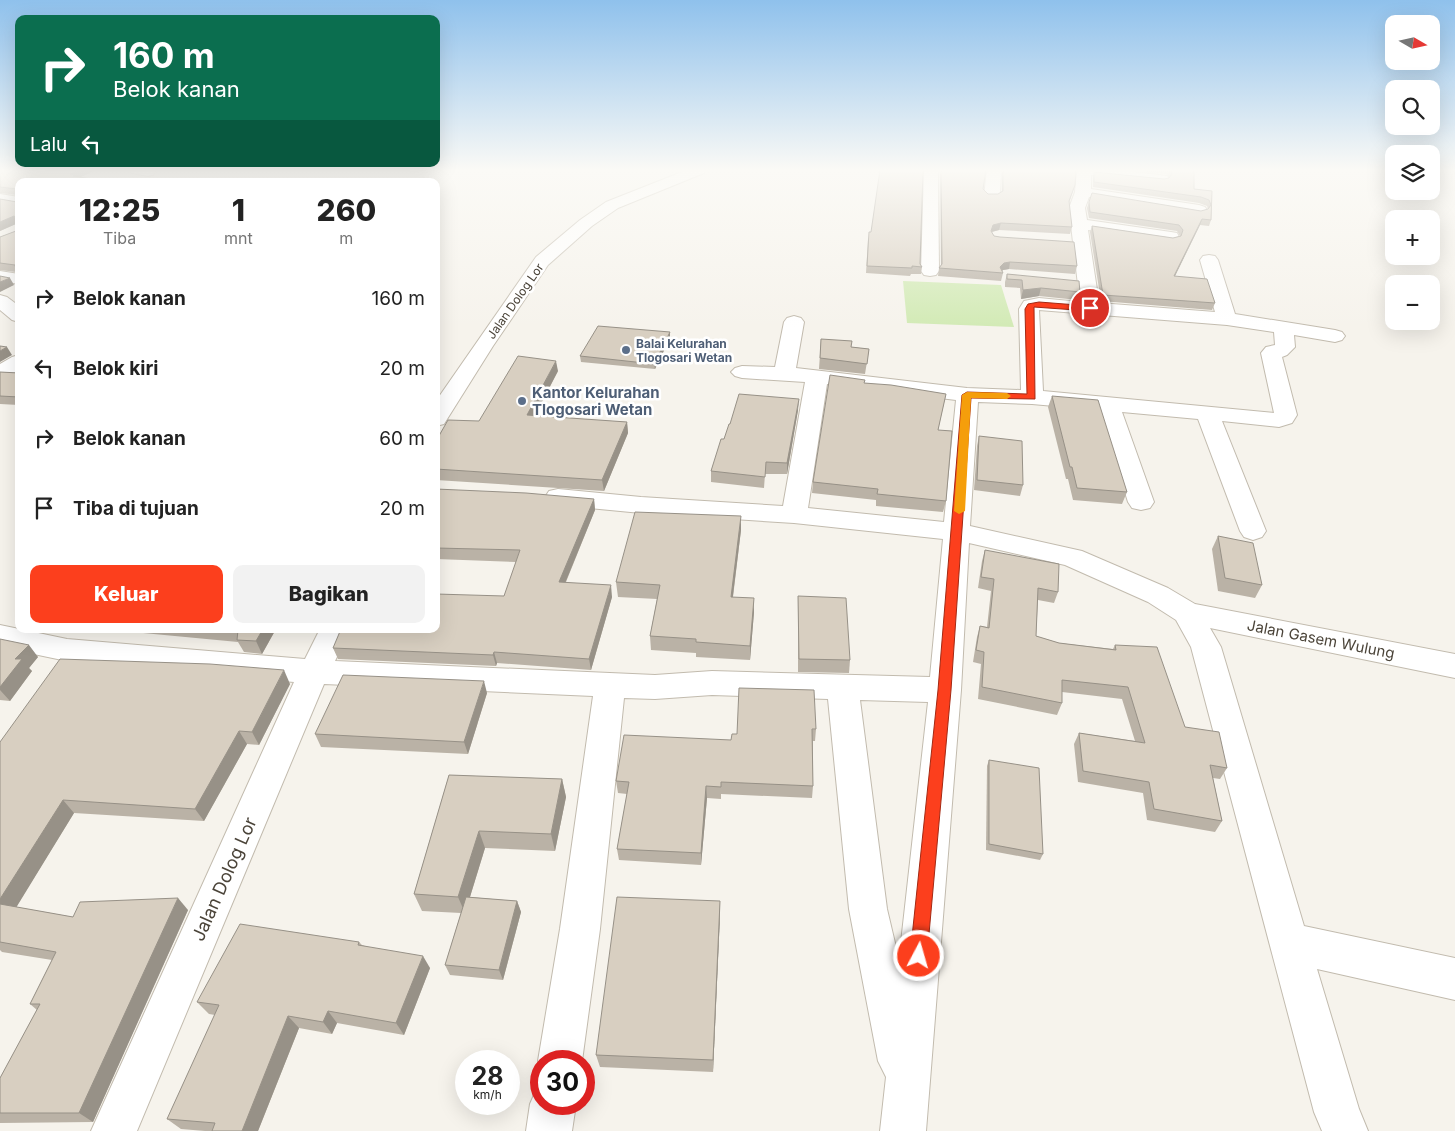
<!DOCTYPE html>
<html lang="id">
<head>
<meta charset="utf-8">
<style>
  :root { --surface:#fff; --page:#f2f2f2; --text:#222; --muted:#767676; --accent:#fc3f1d }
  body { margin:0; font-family:Inter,sans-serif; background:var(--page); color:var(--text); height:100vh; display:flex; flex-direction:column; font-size:19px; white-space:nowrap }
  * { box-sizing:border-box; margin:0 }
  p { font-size:16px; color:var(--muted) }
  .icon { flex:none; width:28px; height:28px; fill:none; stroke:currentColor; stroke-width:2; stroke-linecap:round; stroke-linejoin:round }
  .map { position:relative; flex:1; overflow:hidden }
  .side { position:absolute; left:15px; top:178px; width:425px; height:455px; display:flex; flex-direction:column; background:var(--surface); border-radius:10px; box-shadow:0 5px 20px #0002 }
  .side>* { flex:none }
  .hud { position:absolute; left:15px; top:15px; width:425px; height:152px; border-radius:10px; box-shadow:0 5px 20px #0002; background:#0b6e4f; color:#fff; overflow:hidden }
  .needle { width:32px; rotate:99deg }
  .buttons { position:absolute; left:1385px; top:15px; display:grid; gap:10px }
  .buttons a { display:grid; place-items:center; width:55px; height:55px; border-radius:10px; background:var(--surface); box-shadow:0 5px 20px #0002; font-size:25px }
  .speed { position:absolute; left:455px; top:1050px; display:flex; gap:10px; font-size:25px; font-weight:700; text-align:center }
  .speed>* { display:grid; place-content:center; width:65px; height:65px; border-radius:50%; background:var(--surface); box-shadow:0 5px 20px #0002; line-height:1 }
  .speed small { font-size:12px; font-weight:400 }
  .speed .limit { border:8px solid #d22; background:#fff; color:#111 }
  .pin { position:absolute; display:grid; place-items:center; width:42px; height:42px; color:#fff; margin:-21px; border:2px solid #fff; border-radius:50%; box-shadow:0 1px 5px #0007 }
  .me { position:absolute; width:55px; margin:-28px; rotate:6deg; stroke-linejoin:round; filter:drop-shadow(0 0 4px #0008) }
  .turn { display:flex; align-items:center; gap:18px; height:105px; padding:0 15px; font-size:22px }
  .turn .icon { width:65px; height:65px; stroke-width:2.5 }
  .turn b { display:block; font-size:35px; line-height:42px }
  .then { display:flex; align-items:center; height:48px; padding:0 15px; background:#0003; gap:10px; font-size:19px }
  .eta { display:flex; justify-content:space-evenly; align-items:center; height:85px; text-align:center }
  .eta b { font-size:30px; font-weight:800; line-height:35px }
  .primary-button { display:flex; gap:10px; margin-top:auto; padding:10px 15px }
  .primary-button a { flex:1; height:58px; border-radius:10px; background:var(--accent); color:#fff; font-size:20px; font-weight:800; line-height:58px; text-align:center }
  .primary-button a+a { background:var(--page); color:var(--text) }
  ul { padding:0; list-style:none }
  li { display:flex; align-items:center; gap:15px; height:70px; padding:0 15px }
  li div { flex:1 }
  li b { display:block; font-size:19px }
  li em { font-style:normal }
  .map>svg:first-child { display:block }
  .green { fill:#d2eab5 }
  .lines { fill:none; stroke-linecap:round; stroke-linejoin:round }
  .minor-casing { stroke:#c2bbae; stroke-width:2 }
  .minor { fill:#fff; fill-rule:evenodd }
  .wall { fill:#bab2a6 }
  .shaded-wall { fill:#979187 }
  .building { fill:#d8cfc1; stroke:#979187 }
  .route { fill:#fc3f1d; stroke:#a42913 }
  .slow { fill:#f59e0b }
  .service-dot { fill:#5c6f8a; stroke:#fff; stroke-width:2 }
  .labels { text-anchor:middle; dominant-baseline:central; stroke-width:5; stroke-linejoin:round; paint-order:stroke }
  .far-street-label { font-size:12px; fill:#4b4439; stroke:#fff }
  .far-service-label { font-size:12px; font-weight:bold; fill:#4e5e75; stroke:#fff; text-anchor:start }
  .service-label { font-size:15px; font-weight:bold; fill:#4e5e75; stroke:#fff; text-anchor:start }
  .street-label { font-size:15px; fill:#4b4439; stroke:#fff }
  .near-street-label { font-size:18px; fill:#4b4439; stroke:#fff }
</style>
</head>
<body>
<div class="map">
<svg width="1455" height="1131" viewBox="0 0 1455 1131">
  <rect width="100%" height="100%" fill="#f6f3ec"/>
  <polygon class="green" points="903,281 1001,285 1014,327 907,323"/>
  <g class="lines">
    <g class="minor-casing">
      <g id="minor">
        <polygon points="130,170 154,170 155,172 153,175 148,176 132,173"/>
        <polygon points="687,170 706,170 704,173 618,208 592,226 548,265 493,346 444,424 436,426 436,401 536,257 580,220 606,202"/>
        <polygon points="924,170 938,170 939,271 936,275 930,276 924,275 921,271"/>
        <polygon points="987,170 1001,170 1000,196 997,199 987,199 984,196"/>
        <path d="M1077,170H1119L1167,176L1169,179L1167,182L1162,183L1091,175V189L1199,205L1205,207L1207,210L1205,213L1199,215L1089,197L1085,208L1087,220L1171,232L1177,233L1179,237L1177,241L1171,242L1088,230L1099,303L1215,312L1200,260L1203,256L1209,255L1215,256L1218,260L1235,314L1335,330L1342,332L1345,336L1342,340L1335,342L1294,335L1295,347L1287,355L1282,357L1297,415L1292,423L1279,427L1222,421L1266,531L1262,537L1253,540L1244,537L1240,531L1198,419L1122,412L1154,502L1150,508L1141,510L1132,508L1128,502L1099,410L1032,404L978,402L970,526L1082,551L1168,588L1195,604L1455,654V678L1210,628L1221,647L1304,926L1455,958V1000L1317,969L1359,1109L1368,1131H1322L1314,1112L1191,647L1176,620L1148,602L1065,565L969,543L961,690L926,1131H880L886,1077L878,1061L849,909L828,699L712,695L655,699L624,698L600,929L582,1061H541V1069L538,1061L560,929L593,696L324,684L137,1131H91L294,682L67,661L0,647V625L67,639L305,659L320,629H350L335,661L655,675L712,671L930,677L943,539L794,523L641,513L558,505L549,503L545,497L549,491L558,489L641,497L783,506L805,382L742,378L735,376L731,372L735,368L742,366L775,367L784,322L787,318L794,316L801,318L804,322L796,368L967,388L1021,390L1019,309L1024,301L1039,298L1080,302L1069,208L1075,192ZM1039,310L1227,325L1274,332L1275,345L1266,347L1261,353L1274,413L1043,391ZM827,384L956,400L944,522L808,508ZM860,700L928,702L899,960L887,909Z"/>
        <polygon points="0,194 19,197 19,207 0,204"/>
        <polygon points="0,271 19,274 19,284 0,281"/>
        <polygon points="0,295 7,297 19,306 19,322 12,320 0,310"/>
        <polygon points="19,355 19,371 7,378 0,380 0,364 12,357"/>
        <polygon points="541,1086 541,1104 576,1104 572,1131 526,1131 530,1104 537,1088"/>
      </g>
    </g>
    <use href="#minor" class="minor"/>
  </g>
  <g class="wall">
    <polygon points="0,170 97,170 80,177 19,181 19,277 16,272 0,270 0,237 16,231 16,224 0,231 0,199 17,202 17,195 0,193"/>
    <polygon points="940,170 986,170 983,189 988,194 998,194 1002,191 1002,170 1076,170 1075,185 1069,203 1072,227 1070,234 999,230 992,232 994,236 1077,266 1075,274 1009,269 1003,270 1002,271 1003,273 1001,281 938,276 939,268 941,266"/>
    <polygon points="1131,170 1194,170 1194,189 1212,191 1211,220 1209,226 1200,225 1175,276 1215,303 1212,310 1101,301 1090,232 1092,226 1173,238 1180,236 1177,231 1089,218 1087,208 1089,202 1201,211 1208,209 1207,206 1199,203 1093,187 1093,177 1094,172 1164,179 1169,178 1167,174"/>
    <polygon points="1451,170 1455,170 1455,175"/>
    <polygon points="871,232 920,264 922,267 921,274 911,274 910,276 866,273 868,239"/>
    <polygon points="1007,274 1080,292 1078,300 1039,296 1021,299 1020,288 1005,287 1005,282"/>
    <polygon points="670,332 670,338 655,369 581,362 580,356"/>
    <polygon points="821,339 851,347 869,349 865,374 819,369"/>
    <polygon points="558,371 535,416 627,422 628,433 604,491 436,480 436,441 479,421"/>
    <polygon points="0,372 19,373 19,405 0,404"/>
    <polygon points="864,383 946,394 938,430 946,501 943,512 876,506 876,500 812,493 813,482"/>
    <polygon points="1052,396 1127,492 1122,504 1073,500 1068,479 1066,479 1048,407"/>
    <polygon points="798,410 787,474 765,474 764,488 711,482 711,471 730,424"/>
    <polygon points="979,436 1023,485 1020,496 974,490 977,446"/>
    <polygon points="436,489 594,499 595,510 566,582 612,597 591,670 497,663 496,666 338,659 333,648 504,596 516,562 436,559"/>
    <polygon points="741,530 733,597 754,612 750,660 696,657 696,653 651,650 650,636 657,599 618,597 616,582"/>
    <polygon points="1218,536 1262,585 1255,598 1218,591 1212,549"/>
    <polygon points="985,550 1058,592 1054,603 1038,600 1036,636 1059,643 1113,649 1115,645 1185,727 1227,768 1220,779 1213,778 1222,821 1215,832 1147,820 1143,793 1078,782 1074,744 1079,733 1135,741 1122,699 1062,692 1062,703 1057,715 978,699 981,664 973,662 977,637 980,626 987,627 991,591 978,588 982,561"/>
    <polygon points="798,596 850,660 849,673 798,672"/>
    <polygon points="101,629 276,629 262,654 244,652 238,642"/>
    <polygon points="0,639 38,657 29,668 32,671 10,701 0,700"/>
    <polygon points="290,684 259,745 247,744 204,821 74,813 16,907 73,917 188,910 93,1122 0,1123 0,1078 37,1010 30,1004 52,960 2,952 0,950 0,742"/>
    <polygon points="487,693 468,754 321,747 315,734"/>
    <polygon points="816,729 815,741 813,741 813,786 812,798 721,794 721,799 707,798 701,865 619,860 617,849 627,794 618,793 616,781 731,740 737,734"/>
    <polygon points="989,760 1043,854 1040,860 986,850 987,766"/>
    <polygon points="449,775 562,779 566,797 555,851 485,848 470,897 517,901 521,912 503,980 450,975 445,965 461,913 422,911 414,894"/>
    <polygon points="720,901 720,915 713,1072 600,1067 596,1055"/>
    <polygon points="359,942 362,945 430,968 404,1035 337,1023 332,1034 299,1028 258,1131 205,1131 181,1129 167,1119 215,1015 209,1014 197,1002"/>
  </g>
  <g class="shaded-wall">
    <polygon points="80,170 97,170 78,178 70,174"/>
    <polygon points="14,216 18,223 0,231 0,222"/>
    <polygon points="1202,219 1200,225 1172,282 1174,276"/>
    <polygon points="1001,223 999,230 991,232 991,231 993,225"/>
    <polygon points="1010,262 1009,269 1003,270 1000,273 1000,267 1004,263"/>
    <polygon points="10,278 14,285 0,292 0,282"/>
    <polygon points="1041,288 1039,296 1021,299 1023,290"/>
    <polygon points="670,332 670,338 655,369 654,364"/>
    <polygon points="7,347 12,355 0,362 0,351"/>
    <polygon points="556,361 558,371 529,426 527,415"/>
    <polygon points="799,399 798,410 787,474 787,463"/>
    <polygon points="627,422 628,433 604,491 602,480"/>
    <polygon points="594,499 595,510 561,593 559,582"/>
    <polygon points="741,516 741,530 731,611 731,597"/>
    <polygon points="611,585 612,597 591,670 589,659"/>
    <polygon points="754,598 754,612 750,660 750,646"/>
    <polygon points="263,629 276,629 262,654 256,641"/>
    <polygon points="29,645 38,657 29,668 32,671 10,701 0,690 0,687 15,659"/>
    <polygon points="494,652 497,663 496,666 493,655"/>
    <polygon points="284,670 290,684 259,745 252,732"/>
    <polygon points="484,681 487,693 468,754 464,742"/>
    <polygon points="239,731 247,744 204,821 195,809"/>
    <polygon points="562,779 566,797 555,851 551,834"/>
    <polygon points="706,786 707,798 701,865 701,853"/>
    <polygon points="63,800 74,813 11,916 0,907 0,899"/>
    <polygon points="479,831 485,848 465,913 458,897"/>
    <polygon points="178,898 188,910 93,1122 79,1113"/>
    <polygon points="517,901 521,912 503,980 499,970"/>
    <polygon points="720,901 720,915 713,1072 713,1060"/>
    <polygon points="423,956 430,968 404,1035 396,1023"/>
    <polygon points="328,1011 337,1023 332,1034 323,1022"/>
    <polygon points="288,1016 299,1028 258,1131 242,1131"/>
  </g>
  <g class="building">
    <polygon points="0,170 80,170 70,174 76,175 73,176 104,181 19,181 19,272 17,274 15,265 0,263 0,237 16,231 17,218 14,216 0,222 0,199 17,202 17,189 0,187"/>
    <polygon points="880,170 923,170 920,264 922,267 912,266 912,268 867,266 869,232 871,232"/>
    <polygon points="941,170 986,170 983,189 988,194 998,194 1003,191 1003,170 1076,170 1075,185 1069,201 1072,227 1001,223 993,225 991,231 994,236 1000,237 1074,242 1077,266 1010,262 1004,263 1000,267 1003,273 939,268 942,264"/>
    <polygon points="1170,170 1194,170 1194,189 1212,191 1211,220 1202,219 1174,276 1207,279 1215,303 1103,295 1092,226 1173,238 1181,236 1183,230 1179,225 1090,212 1089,202 1092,193 1201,211 1208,209 1211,205 1209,200 1201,197 1094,182 1094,172 1164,179 1169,178 1172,174"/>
    <polygon points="1007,274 1079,281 1080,292 1041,288 1023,290 1022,280 1007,279"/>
    <polygon points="0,276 10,278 0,282"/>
    <polygon points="598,326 670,332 654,364 580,356"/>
    <polygon points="821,339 852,341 851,347 869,349 867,364 820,358"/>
    <polygon points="0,346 7,347 0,351"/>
    <polygon points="518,356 556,361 527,415 627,422 602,480 436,469 436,441 448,420 479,421"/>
    <polygon points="0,372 19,373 19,397 0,396"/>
    <polygon points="830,375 865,380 864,383 891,385 946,394 938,430 952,431 946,501 877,494 878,489 813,482"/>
    <polygon points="739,394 799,399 787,463 766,462 765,477 711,471 721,439 724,439 729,424 730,424"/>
    <polygon points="1052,396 1098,400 1127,492 1077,488 1072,467 1070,467"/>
    <polygon points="979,436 1022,441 1023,485 977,480"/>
    <polygon points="436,489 526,493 594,499 559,582 611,585 589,659 494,652 493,655 333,648 341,629 436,629 436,594 504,596 520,550 436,548"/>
    <polygon points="635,512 741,516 731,597 754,598 750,646 696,642 696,639 650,636 660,585 616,582"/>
    <polygon points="1218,536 1253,543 1262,585 1225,578"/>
    <polygon points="985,550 1059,564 1058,592 1038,588 1036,636 1059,643 1116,650 1115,645 1157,647 1185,727 1219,732 1227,768 1210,765 1222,821 1154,809 1149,782 1083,771 1079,733 1145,743 1128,687 1062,680 1062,703 982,687 984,652 976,650 980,626 989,628 994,579 981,577"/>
    <polygon points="798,596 846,598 850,660 799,659"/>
    <polygon points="224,629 263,629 256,641 237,640 238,630"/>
    <polygon points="0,639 29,645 15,659 22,659 0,687"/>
    <polygon points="60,659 210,664 284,670 252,732 239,731 195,809 63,800 0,899 0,742"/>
    <polygon points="343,675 484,681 464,742 315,734"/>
    <polygon points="739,688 814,690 816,729 812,729 813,786 721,782 721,787 706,786 701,853 617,849 629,782 616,781 624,735 731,740 732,734 737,734"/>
    <polygon points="989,760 1039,768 1043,854 989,844"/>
    <polygon points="449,775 562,779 551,834 479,831 458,897 414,894"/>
    <polygon points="466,897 517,901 499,970 445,965"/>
    <polygon points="617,897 720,901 713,1060 596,1055"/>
    <polygon points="178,898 79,1113 0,1113 0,1078 40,1004 30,1004 56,952 0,942 0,904 73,917 80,902"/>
    <polygon points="240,924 359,942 358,945 423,956 396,1023 328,1011 323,1022 288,1016 242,1131 212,1131 215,1123 167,1119 219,1005 197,1002"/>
  </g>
  <linearGradient id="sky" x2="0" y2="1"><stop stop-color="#8fc1ec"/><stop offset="0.52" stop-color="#fbfaf6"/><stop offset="1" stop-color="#fbfaf6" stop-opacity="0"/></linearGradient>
  <rect width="1455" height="328" fill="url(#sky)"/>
  <polygon class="route" points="1039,302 1090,306 1094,308 1090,311 1034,307 1035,399 971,398 951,690 927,956 925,961 919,964 913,961 910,956 938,690 962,395 967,392 1027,394 1025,309 1028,304"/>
  <polygon class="slow" points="967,392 1007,393 1011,396 1007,399 971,398 965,511 959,514 954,511 962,395"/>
  <g class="service-dot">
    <circle cx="626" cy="350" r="5"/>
    <circle cx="522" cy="401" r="5"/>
  </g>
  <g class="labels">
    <g class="far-street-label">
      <text transform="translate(515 301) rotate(-55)">Jalan Dolog Lor</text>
    </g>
    <g class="far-service-label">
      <text x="636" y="343">Balai Kelurahan<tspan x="636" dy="14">Tlogosari Wetan</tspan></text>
    </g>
    <g class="service-label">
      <text x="532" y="392">Kantor Kelurahan<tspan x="532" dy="17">Tlogosari Wetan</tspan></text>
    </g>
    <g class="street-label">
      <text transform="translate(1321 639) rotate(11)">Jalan Gasem Wulung</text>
    </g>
    <g class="near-street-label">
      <text transform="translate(224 879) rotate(-66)">Jalan Dolog Lor</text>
    </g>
  </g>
</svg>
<div class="buttons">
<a><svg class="needle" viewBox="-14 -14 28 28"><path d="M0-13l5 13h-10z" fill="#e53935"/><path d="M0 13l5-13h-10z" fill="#767676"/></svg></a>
<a><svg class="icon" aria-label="search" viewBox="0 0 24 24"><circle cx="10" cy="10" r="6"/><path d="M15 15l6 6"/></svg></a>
<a><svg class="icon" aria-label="layers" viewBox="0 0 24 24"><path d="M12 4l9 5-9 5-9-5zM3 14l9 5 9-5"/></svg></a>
<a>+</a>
<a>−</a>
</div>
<div class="speed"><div>28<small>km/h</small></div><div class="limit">30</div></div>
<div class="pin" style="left:1090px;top:308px;background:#d93025"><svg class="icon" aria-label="arrive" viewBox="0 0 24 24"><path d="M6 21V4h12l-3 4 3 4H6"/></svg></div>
<svg class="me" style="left:919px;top:956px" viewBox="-20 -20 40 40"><circle r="17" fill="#fc3f1d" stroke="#fff" stroke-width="3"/><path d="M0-11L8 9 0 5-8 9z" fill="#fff"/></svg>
<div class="hud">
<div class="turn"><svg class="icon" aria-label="right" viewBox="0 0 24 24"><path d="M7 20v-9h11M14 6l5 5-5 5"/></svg><div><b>160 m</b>Belok kanan</div></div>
<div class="then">Lalu<svg class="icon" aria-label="left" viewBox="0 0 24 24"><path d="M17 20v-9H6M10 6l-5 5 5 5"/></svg></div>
</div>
<section class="side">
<div class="eta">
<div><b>12:25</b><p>Tiba</p></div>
<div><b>1</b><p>mnt</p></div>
<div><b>260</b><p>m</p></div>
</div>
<ul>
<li><svg class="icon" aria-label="right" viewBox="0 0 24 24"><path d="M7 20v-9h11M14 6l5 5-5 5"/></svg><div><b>Belok kanan</b></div><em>160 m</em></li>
<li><svg class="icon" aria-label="left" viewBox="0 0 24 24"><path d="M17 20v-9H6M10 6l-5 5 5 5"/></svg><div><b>Belok kiri</b></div><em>20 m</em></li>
<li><svg class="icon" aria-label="right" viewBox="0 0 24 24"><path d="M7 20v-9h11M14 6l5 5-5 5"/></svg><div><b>Belok kanan</b></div><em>60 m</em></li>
<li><svg class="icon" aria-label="arrive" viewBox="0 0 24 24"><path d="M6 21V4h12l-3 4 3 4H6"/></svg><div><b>Tiba di tujuan</b></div><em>20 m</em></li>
</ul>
<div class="primary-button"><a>Keluar</a><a>Bagikan</a></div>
</section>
</div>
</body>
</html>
